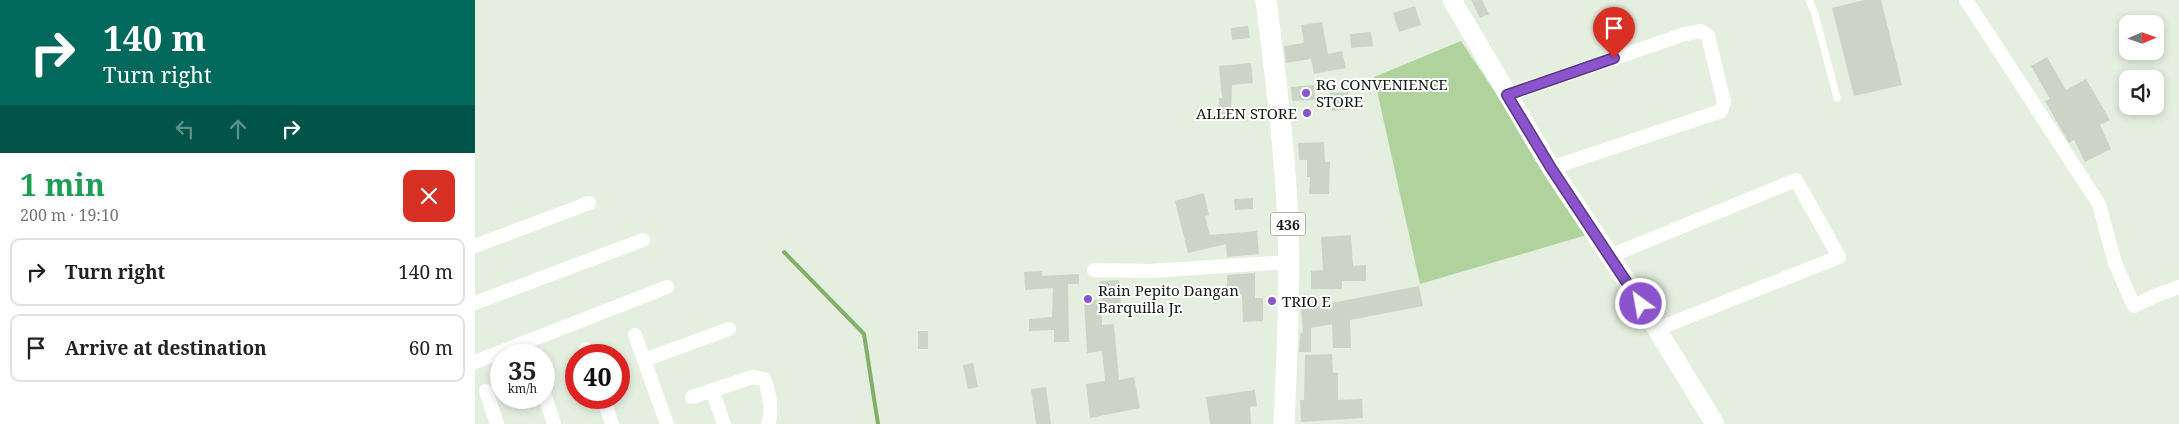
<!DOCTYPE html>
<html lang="en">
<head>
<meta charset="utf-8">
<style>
  :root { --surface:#fff; --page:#f2f2f2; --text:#222; --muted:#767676; --line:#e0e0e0 }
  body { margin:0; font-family:"Noto Serif",serif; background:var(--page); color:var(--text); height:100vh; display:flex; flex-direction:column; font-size:19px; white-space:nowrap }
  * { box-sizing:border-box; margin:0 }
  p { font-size:16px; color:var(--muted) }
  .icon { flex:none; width:28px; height:28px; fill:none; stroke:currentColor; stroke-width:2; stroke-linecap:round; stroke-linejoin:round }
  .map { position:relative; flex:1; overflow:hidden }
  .panel { display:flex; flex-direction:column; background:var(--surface); width:475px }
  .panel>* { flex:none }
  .banner { background:#00695c; color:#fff; overflow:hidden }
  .needle { width:32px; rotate:88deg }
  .fabs { position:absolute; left:1644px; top:15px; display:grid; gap:10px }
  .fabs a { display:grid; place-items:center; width:45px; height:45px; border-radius:10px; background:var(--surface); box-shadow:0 2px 8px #0003; font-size:25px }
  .speed { position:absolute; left:15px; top:344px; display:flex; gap:10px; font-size:25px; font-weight:700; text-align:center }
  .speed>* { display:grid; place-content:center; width:65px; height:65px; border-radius:50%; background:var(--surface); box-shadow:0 2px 8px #0003; line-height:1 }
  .speed small { font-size:12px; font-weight:400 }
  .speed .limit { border:8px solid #d22; background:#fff; color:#111 }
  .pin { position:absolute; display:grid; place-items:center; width:42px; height:42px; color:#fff; margin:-51px -21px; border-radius:50% 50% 50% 0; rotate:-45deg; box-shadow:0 0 5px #0007 }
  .pin .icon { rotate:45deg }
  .me { position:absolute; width:55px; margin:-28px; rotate:328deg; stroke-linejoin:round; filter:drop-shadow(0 0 4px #0008) }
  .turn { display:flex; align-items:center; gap:18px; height:105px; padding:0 20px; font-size:22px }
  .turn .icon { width:65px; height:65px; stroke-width:2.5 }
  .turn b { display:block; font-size:35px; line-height:42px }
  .lanes { display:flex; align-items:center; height:48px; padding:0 20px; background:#0003; justify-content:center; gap:25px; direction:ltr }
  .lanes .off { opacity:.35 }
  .round { display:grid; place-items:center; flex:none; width:52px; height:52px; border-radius:10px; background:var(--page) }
  .overview { display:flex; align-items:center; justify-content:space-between; height:85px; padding:0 20px }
  h1 { font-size:30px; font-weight:700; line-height:38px; color:#1e9e55 }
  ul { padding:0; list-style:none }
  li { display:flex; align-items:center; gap:15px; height:68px; margin:0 10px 8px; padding:0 10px; border:2px solid var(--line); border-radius:10px }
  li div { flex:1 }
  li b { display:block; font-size:19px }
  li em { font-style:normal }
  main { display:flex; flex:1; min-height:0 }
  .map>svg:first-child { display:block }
  .green { fill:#b0d39e }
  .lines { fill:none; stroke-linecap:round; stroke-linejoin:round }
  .stream { stroke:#82af69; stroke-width:4 }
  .building { fill:#cbd4c6 }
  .lane { stroke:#fff; stroke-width:7 }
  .street { stroke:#fff; stroke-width:14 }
  .secondary { stroke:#fff; stroke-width:19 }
  .primary { stroke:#fff; stroke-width:21 }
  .route-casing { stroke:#5a3785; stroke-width:12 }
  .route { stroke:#8b54cc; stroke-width:9 }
  .poi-dot { fill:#8b54cc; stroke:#fff; stroke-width:2 }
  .labels { text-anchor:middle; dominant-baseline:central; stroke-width:4; stroke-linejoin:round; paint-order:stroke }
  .shield { fill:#fff; stroke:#5b5e5a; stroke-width:1 }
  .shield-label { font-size:14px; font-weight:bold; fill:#151914 }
  .poi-label { font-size:15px; fill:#151914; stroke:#fff; text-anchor:start }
</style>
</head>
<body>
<main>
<section class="panel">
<div class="banner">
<div class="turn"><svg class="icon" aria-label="right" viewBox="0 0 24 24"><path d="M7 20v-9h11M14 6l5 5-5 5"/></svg><div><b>140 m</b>Turn right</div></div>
<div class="lanes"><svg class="icon off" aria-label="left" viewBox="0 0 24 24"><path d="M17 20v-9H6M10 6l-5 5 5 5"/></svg><svg class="icon off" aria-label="ahead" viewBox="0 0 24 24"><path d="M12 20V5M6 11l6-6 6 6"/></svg><svg class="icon" aria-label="right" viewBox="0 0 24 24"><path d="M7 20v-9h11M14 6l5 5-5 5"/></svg></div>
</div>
<div class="overview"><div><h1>1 min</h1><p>200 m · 19:10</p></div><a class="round" style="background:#d93025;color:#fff"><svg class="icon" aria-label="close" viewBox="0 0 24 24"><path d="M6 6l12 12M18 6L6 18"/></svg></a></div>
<ul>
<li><svg class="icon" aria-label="right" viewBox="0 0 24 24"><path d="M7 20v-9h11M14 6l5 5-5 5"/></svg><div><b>Turn right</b></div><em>140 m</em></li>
<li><svg class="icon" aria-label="arrive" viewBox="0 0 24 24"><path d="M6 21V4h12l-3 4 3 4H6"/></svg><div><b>Arrive at destination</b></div><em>60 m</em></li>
</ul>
</section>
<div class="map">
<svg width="1704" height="424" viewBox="0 0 1704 424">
  <rect width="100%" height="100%" fill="#e5efe0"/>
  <polygon class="green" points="986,41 1115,234 945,284 899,77"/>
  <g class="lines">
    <polyline class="stream" points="309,252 389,334 403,424"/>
  </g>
  <g class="building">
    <polygon points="996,0 1007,0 1014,14 1005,18"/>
    <polygon points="1389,0 1406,0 1427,85 1379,96 1357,8"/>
    <polygon points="940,6 946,25 924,32 918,13"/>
    <polygon points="847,22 853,54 867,51 871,68 839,74 836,59 811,63 809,46 829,43 826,25"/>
    <polygon points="773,26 775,38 757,40 756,28"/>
    <polygon points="896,32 898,46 876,48 875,34"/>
    <polygon points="1572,57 1591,90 1611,79 1635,120 1625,125 1636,149 1610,162 1599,140 1594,143 1570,101 1575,99 1556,66"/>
    <polygon points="776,63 778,83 757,85 756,115 743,114 744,98 747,98 744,66"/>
    <polygon points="839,85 840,100 817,101 816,87"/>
    <polygon points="873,92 874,109 857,111 855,93"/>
    <polygon points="849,142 850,162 855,162 854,194 834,194 835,177 832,177 832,160 824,160 823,143"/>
    <polygon points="729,193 734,215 730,216 735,235 782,231 784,254 752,257 751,244 713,253 700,201"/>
    <polygon points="778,198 778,209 760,210 759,199"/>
    <polygon points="876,235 878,266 891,265 891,281 867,281 867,289 836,289 836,271 848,270 846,237"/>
    <polygon points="567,271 567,276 604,274 604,284 593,284 594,342 579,342 579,330 554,331 554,319 577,317 578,288 550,290 549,272"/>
    <polygon points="780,273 780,298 788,298 788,321 768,322 767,294 752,294 752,275"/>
    <polygon points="644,280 646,305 627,306 625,281"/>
    <polygon points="944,286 948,306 875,320 876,348 858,348 857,324 836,328 836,352 824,352 825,333 828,333 826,309"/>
    <polygon points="609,300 627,300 627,325 639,324 644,380 659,377 665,408 615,418 611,384 630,381 627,351 612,353"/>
    <rect x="443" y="331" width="10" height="18"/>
    <polygon points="857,354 858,373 863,373 863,400 887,399 888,418 826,422 825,400 829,400 830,355"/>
    <polygon points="498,363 503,387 493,389 488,365"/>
    <polygon points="571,387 576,424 561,424 556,389"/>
    <polygon points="780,390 782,406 775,407 776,424 735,424 731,397"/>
  </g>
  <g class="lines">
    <polyline class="lane" points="1334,0 1340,14 1362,98"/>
    <g class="street">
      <polyline points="1491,0 1624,204 1640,263 1659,306 1682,295 1704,287"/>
      <polyline points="1032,95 1210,34 1226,31 1233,36 1249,102 1246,111 1076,168"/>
      <polyline points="0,246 114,203"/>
      <polyline points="1135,256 1321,180 1364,257 1182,329"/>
      <polyline points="619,270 675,271 814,262"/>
      <polyline points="0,303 168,240"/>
      <polyline points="160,335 192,424"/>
      <polyline points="111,349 113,355"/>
      <polyline points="169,360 254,329"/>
      <polyline points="0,362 192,287"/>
      <polyline points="237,390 249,424"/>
      <polyline points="11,391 22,424"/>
      <polyline points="69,393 79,424"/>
      <path d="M217,397L278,377L289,379C294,390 298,413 293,424"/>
      <polyline points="128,398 137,424"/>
    </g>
    <polyline class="secondary" points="977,0 1076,168 1159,292 1240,424"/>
    <path class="primary" d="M791,0C800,74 810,148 813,223C815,290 812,357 809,424"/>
  </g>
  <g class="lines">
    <g class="route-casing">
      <polyline id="route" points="1139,58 1032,95 1076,168 1166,304"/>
    </g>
    <use href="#route" class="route"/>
  </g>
  <g class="poi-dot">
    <circle cx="831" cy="93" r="5"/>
    <circle cx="832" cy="113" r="5"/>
    <circle cx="613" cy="299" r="5"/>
    <circle cx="797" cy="301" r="5"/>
  </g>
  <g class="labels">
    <rect class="shield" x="795.5" y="212.5" width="35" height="23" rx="4"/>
    <g class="shield-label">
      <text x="813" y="224">436</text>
    </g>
    <g class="poi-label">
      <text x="841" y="84">RG CONVENIENCE<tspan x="841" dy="17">STORE</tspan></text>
      <text x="822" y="113" text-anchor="end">ALLEN STORE</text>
      <text x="623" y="290">Rain Pepito Dangan<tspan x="623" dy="17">Barquilla Jr.</tspan></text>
      <text x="807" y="301">TRIO E</text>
    </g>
  </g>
</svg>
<div class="fabs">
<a><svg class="needle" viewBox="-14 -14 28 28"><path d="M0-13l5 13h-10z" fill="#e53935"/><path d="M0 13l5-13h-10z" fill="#767676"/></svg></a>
<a><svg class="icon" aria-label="sound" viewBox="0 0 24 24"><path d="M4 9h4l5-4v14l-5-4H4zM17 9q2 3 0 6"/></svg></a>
</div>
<div class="speed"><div>35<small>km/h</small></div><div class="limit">40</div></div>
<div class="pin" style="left:1139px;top:58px;background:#d93025"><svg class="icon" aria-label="arrive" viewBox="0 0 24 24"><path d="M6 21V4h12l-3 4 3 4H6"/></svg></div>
<svg class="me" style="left:1166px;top:304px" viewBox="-20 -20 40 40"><circle r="17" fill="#8b54cc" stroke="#fff" stroke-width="3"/><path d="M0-11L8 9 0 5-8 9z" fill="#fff"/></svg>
</div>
</main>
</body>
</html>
